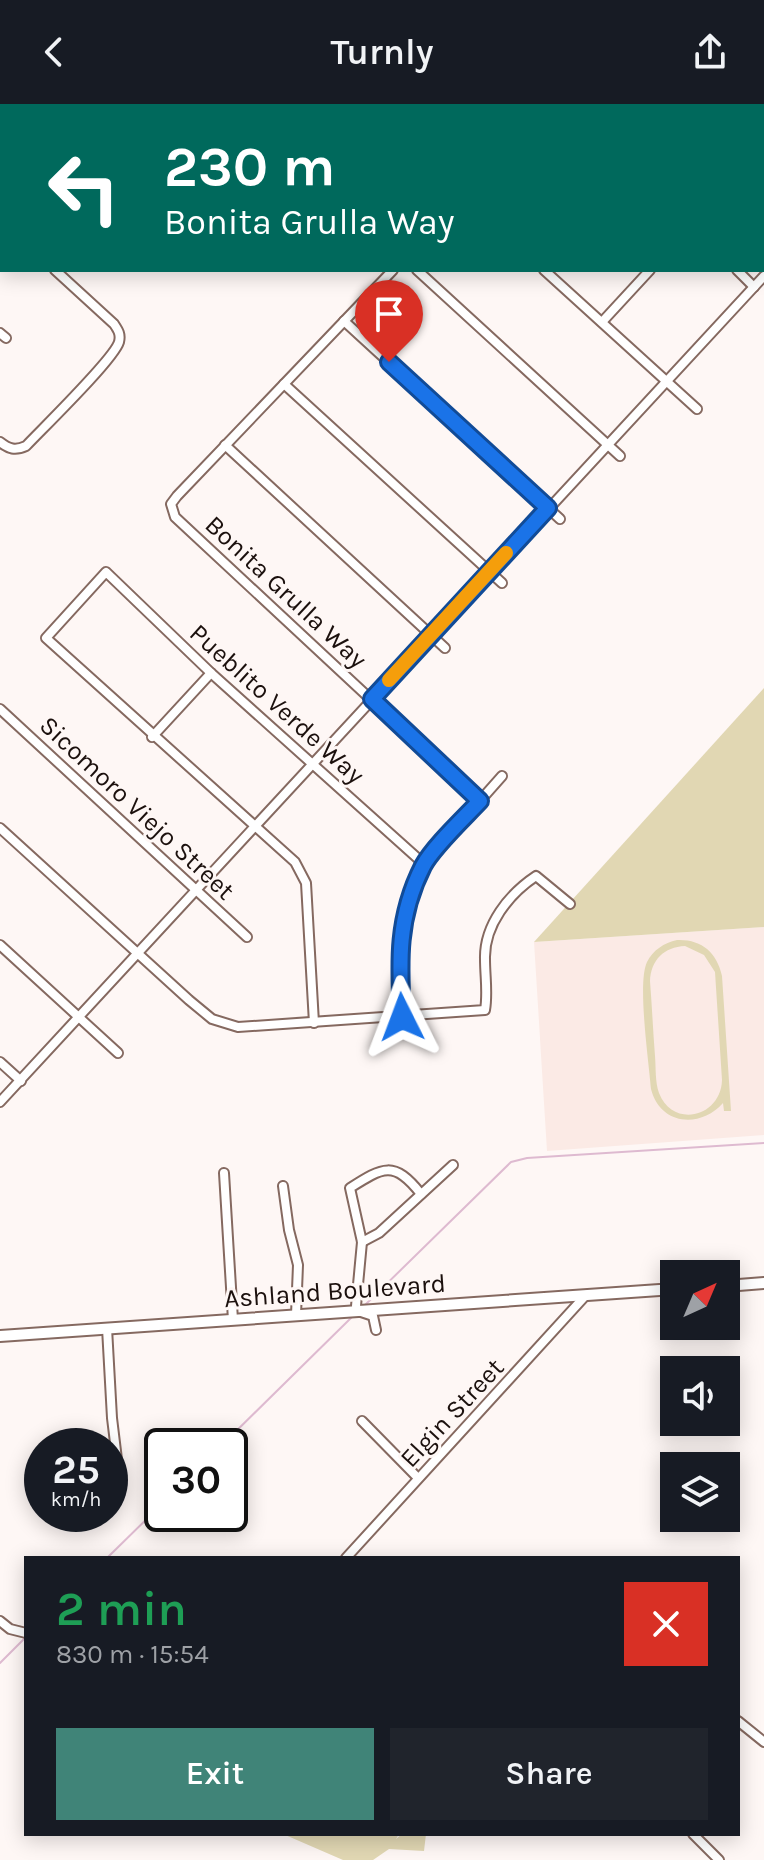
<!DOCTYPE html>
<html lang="en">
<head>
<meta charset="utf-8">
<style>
  :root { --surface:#171b24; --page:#20242c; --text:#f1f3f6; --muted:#9ea1a6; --accent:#408478 }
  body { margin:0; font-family:Karla,sans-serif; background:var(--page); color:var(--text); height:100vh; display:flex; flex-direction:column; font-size:30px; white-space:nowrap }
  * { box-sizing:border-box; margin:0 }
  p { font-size:26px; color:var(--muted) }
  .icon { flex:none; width:44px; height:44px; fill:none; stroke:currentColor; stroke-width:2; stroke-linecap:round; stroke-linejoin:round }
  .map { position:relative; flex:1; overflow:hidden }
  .details { position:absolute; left:24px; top:1452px; width:716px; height:280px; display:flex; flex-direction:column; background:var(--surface); border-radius:0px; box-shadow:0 4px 20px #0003 }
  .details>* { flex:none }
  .top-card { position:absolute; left:0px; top:0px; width:764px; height:168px; box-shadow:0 4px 20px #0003; background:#00695c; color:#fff; overflow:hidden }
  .needle { width:52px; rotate:44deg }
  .fabs { position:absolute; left:660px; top:1156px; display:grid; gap:16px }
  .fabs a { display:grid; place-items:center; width:80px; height:80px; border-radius:0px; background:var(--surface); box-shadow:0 4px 20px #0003; font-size:40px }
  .speed { position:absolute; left:24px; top:1324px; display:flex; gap:16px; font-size:40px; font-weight:700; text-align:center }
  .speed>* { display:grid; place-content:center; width:104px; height:104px; border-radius:50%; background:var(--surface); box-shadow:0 4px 20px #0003; line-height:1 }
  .speed small { font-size:20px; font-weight:400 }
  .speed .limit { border:4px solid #111; border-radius:12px; background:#fff; color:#111 }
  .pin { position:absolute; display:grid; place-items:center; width:68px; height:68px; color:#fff; margin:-82px -34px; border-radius:50% 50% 50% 0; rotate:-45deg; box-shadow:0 0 8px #0007 }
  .pin .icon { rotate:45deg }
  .me { position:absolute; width:88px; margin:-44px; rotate:357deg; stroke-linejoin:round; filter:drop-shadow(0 0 6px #0008) }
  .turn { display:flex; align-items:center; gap:28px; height:168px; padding:0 32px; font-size:36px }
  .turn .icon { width:104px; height:104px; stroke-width:2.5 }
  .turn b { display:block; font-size:56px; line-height:68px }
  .round { display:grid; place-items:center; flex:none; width:84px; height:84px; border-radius:0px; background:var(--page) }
  .overview { display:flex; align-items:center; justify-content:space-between; height:136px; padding:0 32px }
  h1 { font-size:48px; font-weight:600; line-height:60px; color:#1e9e55 }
  .cta { display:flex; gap:16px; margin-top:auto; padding:16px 32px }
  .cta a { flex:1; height:92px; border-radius:0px; background:var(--accent); color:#fff; font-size:32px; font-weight:600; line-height:92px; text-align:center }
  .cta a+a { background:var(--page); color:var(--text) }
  header { display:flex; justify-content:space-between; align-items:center; height:104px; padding:0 32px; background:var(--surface); font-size:36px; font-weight:600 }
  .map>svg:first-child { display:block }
  .built { fill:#fbeae5 }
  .green { fill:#e1d7b3; fill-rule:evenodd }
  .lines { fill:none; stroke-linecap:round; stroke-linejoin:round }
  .stream { stroke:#debad0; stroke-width:2 }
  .minor-casing { stroke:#856960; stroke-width:12 }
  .tertiary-casing { stroke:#856960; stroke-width:14 }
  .secondary-casing { stroke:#856960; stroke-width:16 }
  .minor { stroke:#fff; stroke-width:8 }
  .tertiary { stroke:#fff; stroke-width:10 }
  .secondary { stroke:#fff; stroke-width:12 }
  .route-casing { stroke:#114b97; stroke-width:20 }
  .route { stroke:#1a73e8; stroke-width:14 }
  .slow { stroke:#f59e0b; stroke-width:14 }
  .labels { text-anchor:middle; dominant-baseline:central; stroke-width:6; stroke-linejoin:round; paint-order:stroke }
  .street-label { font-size:26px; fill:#1b100d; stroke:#fef7f5 }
</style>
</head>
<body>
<header><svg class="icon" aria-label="back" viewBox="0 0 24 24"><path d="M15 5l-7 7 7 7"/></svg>Turnly<svg class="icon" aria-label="share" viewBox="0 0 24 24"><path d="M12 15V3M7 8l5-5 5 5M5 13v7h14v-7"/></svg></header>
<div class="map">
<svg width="764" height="1756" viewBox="0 0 764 1756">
  <rect width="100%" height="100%" fill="#fef7f5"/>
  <polygon class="built" points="764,823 764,1031 547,1047 534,838"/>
  <g class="green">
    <polygon points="764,584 764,823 534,838"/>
    <path d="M677,836C701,835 717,848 722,872L731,1007H724L723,999C700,1025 660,1021 651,985C649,958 637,879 647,858C653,846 664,839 677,836ZM685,842L704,851L715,868L722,976C721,1013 673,1025 659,989C655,978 656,964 655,952C653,927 652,902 650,877C651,856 664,843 685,842Z"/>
    <polygon points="283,1730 399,1730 396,1735 402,1730 426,1730 424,1747 389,1745 373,1756 343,1756"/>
  </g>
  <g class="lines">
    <g class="stream">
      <polyline points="365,1201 511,1058 527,1054 764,1039"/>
      <polyline points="221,1342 354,1211"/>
      <polyline points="107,1454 162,1400"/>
      <polyline points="0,1559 26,1533"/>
    </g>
    <g class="minor-casing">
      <g id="minor">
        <polyline points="115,0 118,2"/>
        <polyline points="236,0 238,2"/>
        <polyline points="0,116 2,118"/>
        <polyline points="393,166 177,392 171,400 175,413 480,697"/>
        <polyline points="417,166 620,352"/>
        <polyline points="544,166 697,305"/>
        <polyline points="737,166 754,183"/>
        <polyline points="344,217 560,415"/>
        <polyline points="602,218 650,166"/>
        <polyline points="0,229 6,234"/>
        <polyline points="284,280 502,479"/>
        <path d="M0,338C9,345 15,347 26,342C43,324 114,255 119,238C121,230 118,226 114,220L55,166"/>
        <polyline points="225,341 445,544"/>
        <polyline points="0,605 247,833"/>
        <polyline points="152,633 211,569"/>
        <path d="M0,724L189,896L212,915L238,923L485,906C488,889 485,873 485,855C484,821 509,790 536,772L570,800"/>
        <polyline points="0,841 118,949"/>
        <polyline points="402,913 399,847 401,826 424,760 502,672"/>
        <polyline points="314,919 306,779 295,758 46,534 106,468 211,569 424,760"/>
        <polyline points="0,958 21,977"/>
        <polyline points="0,998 764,172"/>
        <polyline points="224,1069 233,1216"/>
        <polyline points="283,1082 289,1126 298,1161 296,1211"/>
        <polyline points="362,1138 379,1129 453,1061"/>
        <polyline points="107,1224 112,1314 119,1372"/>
        <path d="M376,1226L373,1212L358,1207L356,1202L362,1138L350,1084C383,1063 394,1056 421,1090"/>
        <polyline points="362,1317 418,1374"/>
        <polyline points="346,1454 586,1191"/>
        <polyline points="0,1517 10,1525 26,1529"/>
        <polyline points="738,1617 764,1638"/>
        <polyline points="693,1730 719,1756"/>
      </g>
    </g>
    <g class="tertiary-casing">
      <g id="tertiary">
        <polyline points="726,1182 764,1179"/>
        <polyline points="0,1232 674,1185"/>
      </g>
    </g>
    <g class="secondary-casing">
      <g id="secondary">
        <polyline points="9,2 11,0"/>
        <polyline points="30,2 32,0"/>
        <polyline points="0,12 2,10"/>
        <polyline points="0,36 2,34"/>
      </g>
    </g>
    <use href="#minor" class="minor"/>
    <use href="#tertiary" class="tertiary"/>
    <use href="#secondary" class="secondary"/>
  </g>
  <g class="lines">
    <g class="route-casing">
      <path id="route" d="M389,258L548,404L372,595L480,697C464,714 433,743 423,762C397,813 399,858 402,913"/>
    </g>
    <use href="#route" class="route"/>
    <polyline class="slow" points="389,576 506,449"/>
  </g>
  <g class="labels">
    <g class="street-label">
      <text transform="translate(286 488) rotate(43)">Bonita Grulla Way</text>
      <text transform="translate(277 600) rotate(42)">Pueblito Verde Way</text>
      <text transform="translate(137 704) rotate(43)">Sicomoro Viejo Street</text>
      <text transform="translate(335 1187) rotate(-4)">Ashland Boulevard</text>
      <text transform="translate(452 1309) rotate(-47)">Elgin Street</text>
    </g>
  </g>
</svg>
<div class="fabs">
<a><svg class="needle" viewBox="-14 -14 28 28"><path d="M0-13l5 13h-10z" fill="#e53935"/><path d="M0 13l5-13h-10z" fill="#9ea1a6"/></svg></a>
<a><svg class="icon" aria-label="sound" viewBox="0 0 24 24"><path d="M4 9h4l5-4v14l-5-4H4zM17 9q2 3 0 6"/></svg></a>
<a><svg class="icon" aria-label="layers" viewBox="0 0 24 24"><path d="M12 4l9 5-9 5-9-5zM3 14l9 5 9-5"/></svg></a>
</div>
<div class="speed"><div>25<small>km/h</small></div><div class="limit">30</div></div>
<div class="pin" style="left:389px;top:258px;background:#d93025"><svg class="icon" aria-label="arrive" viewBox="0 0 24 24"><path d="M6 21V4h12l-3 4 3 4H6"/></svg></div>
<svg class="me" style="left:402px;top:913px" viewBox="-20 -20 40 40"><path d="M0-17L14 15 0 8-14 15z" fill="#1a73e8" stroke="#fff" stroke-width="4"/></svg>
<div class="top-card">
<div class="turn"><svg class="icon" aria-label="left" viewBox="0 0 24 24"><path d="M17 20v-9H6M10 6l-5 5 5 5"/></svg><div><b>230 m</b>Bonita Grulla Way</div></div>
</div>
<section class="details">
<div class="overview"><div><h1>2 min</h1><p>830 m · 15:54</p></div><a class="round" style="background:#d93025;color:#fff"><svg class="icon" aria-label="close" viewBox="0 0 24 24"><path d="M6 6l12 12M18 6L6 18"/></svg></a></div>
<div class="cta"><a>Exit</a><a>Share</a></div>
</section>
</div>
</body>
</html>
